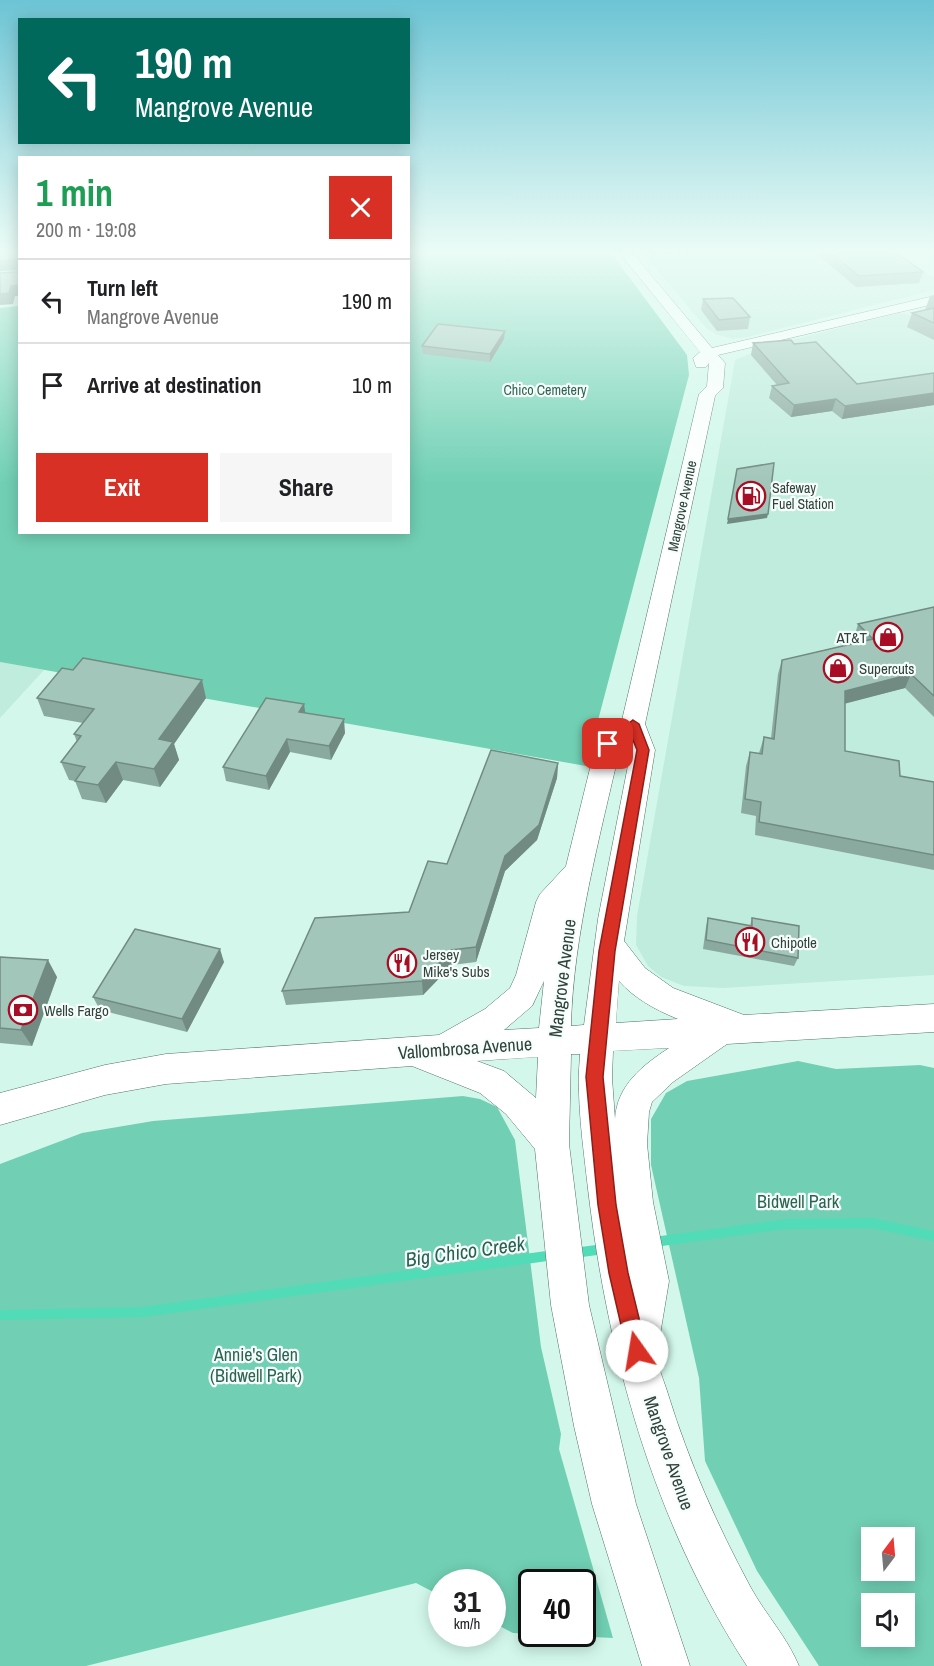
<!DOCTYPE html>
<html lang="en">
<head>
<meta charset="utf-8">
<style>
  :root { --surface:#fff; --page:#f6f6f6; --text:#202124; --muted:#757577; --line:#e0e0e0; --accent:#d93025 }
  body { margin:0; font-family:"Archivo Narrow",sans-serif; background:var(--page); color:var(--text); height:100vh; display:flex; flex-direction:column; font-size:22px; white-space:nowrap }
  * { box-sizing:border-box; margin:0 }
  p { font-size:20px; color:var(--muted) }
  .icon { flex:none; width:33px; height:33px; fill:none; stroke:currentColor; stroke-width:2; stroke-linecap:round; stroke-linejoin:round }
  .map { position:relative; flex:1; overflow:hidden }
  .drawer { position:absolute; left:18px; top:156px; width:392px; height:378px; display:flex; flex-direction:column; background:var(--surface); border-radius:0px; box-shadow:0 3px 15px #0003 }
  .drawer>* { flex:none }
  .top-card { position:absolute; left:18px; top:18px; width:392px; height:126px; border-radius:0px; box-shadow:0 3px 15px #0003; background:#00695c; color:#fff; overflow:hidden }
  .needle { width:39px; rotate:16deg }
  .tools { position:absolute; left:861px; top:1527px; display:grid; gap:12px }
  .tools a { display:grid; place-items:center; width:54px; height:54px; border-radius:0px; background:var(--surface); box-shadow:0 3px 15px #0003; font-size:30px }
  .speed { position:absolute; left:428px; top:1569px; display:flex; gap:12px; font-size:30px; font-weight:700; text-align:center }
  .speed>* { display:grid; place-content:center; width:78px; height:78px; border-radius:50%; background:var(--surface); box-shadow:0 3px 15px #0003; line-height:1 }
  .speed small { font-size:15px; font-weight:400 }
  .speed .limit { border:3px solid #111; border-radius:9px; background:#fff; color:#111 }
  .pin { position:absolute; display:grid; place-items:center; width:51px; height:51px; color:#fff; margin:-26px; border-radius:12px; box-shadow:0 3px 9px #0006 }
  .me { position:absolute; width:66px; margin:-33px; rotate:347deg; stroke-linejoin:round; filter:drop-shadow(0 0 4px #0008) }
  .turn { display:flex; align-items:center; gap:21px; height:126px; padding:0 18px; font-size:27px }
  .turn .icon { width:78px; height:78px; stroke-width:2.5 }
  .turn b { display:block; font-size:42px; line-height:51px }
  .round { display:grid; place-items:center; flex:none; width:63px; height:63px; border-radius:0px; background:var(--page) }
  .overview { display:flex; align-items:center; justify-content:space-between; height:102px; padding:0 18px }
  h1 { font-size:36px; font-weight:700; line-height:45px; color:#1e9e55 }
  .button { display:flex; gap:12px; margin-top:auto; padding:12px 18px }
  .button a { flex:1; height:69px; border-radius:0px; background:var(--accent); color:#fff; font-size:24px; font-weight:700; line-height:69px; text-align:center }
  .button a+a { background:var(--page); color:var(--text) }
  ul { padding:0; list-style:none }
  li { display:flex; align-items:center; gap:18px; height:84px; padding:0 18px; border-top:2px solid var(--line) }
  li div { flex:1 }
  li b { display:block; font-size:22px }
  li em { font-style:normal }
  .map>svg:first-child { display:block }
  .built { fill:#bfecdc }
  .green { fill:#71d0b4; fill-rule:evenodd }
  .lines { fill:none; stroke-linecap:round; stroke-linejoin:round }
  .stream { stroke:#52dbb7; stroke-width:10 }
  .minor-casing { stroke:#507167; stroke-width:1 }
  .minor { fill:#fff; fill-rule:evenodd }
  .wall { fill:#8baa9f }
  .shaded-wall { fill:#718b82 }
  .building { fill:#a2c6b9; stroke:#718b82; stroke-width:1.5 }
  .route { fill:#d93025; stroke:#8d1f18; stroke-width:1.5 }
  .labels { text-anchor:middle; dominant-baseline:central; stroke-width:4.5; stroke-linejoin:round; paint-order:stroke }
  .far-park-label { font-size:14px; fill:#2c6353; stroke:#f6fefb }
  .far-poi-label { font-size:14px; fill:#32413c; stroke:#f6fefb; text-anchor:start }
  .far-street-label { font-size:14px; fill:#32413c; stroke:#f6fefb }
  .poi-label { font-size:15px; fill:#32413c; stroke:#f6fefb; text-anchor:start }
  .near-street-label { font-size:18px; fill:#32413c; stroke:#f6fefb }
  .near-park-label { font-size:18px; fill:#2c6353; stroke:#f6fefb }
  .near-water-label { font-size:20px; font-style:italic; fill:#2a6152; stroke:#f6fefb }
</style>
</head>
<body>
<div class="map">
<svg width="934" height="1666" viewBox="0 0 934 1666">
  <rect width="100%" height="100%" fill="#d3f8eb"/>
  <g class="built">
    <polygon points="640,250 892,250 934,278 934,290 747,337 733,339 715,334 706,328"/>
    <polygon points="900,313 923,318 934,323 934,975 723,988 684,986 661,977 648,966 636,945 637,916 735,360 768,346"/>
    <polygon points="0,662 44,670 0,718"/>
  </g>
  <g class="green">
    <polygon points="408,250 609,250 687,355 689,375 586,766 0,662 0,308 19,306 20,532 408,532"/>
    <path d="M798,1061L836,1069L920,1065L934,1068V1666H819L757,1571L705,1461L699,1378L651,1165V1119L666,1093L687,1081ZM872,1538H904V1570H872ZM872,1604H904V1636H872Z"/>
    <path d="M463,1096L480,1099L497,1107L515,1140L541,1347L561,1434L559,1449L613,1638L513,1633L492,1622V1582H441V1596L416,1583L86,1666H0V1164L82,1133L153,1121ZM582,1582V1634H531V1582Z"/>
  </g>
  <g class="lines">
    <g class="stream">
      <polyline points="654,1242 786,1224 872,1223 934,1236"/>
      <polyline points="574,1253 604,1249"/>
      <polyline points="0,1315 143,1312 554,1255"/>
    </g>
    <g class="minor-casing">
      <path id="minor" d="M617,250H630L712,348L934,296V304L718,355L725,363L723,388L715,396L645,724L655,750L624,941L645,968L673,988L744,1015L934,1004V1032L727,1044L673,1082L652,1102L649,1112L647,1144L653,1202L669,1281L659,1341C652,1357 663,1377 668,1394C689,1462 717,1525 751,1588C766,1615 787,1637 799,1666H747C654,1523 608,1357 588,1189C583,1144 576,1099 580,1054H571L569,1144L589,1305L636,1504L690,1666H642L592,1504L574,1426L551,1305L535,1149L506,1114L480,1093L412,1066L166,1084L105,1095L0,1125V1093L105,1065L166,1054L439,1035L485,1009L510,988L516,975L536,902L540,894L566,866L596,744L599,738L622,720L699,394L707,386L709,363L706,367H696L693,358L700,352ZM627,741L631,750L598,919L584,1025L571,1026C573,936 600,836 620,748ZM544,981L539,1028L504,1030L532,1006ZM619,981C635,999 656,1010 678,1019L616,1023ZM669,1048C643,1065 617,1085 615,1119L612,1078L613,1051ZM538,1057L536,1098L504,1071L477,1061Z"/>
    </g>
    <use href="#minor" class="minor"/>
  </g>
  <g class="wall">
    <polygon points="648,250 737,250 652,254"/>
    <polygon points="812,250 886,250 895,256 923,272 919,283 856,287"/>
    <polygon points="934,295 934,340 907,327 912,313 925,310 930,296"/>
    <polygon points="703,299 750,317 748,329 717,331 701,310"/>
    <polygon points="504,339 490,362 423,354 422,346"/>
    <polygon points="753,343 794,344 857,384 934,373 934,405 842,419 832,411 791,417 769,398 772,386 777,385 751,355"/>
    <polygon points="934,607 934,717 905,688 845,703 845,751 900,776 934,782 934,870 755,835 756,816 741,813 746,766 750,752 759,753 764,737 771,738 778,674 782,660 858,642 854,638 858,624"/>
    <polygon points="37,698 206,698 174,744 179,760 160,787 123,780 106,803 82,799 75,781 69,780 61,762 77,742 74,734 83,723 44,716"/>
    <polygon points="304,704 305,713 345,733 331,760 290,752 269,790 226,781 223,767"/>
    <polygon points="558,763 557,778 537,840 505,871 476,962 452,965 423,995 286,1005 282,991 409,912 447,864"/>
    <polygon points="708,918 750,926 752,918 798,958 794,966 703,949 706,927"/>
    <polygon points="0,957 57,977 32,1046 0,1043"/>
    <polygon points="224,962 187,1032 100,1010 93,997"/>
  </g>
  <g class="shaded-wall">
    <polygon points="17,259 20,270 0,271 0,261"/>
    <polygon points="20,285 20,296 15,296 13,304 0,305 0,294 11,286"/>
    <polygon points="505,331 504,339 490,362 490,354"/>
    <polygon points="934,393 934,405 842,419 845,406"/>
    <polygon points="836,399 832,411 791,417 794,405"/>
    <polygon points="768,514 767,518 727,524 728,519"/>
    <polygon points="911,674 905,688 840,705 845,691"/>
    <polygon points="202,680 206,698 174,744 179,760 160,787 154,769 159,739"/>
    <polygon points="304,704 306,718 299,712"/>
    <polygon points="344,719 345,733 331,760 329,746"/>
    <polygon points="287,739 290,752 269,790 266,776"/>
    <polygon points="116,762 123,780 106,803 98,785"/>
    <polygon points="558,763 557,778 537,840 505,871 476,962 476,947 505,856"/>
    <polygon points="220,949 224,962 187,1032 182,1019"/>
    <polygon points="451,950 452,965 423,995 422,981"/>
    <polygon points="48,960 57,977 32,1046 21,1030"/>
  </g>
  <g class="building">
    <polygon points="0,250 20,250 20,285 11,286 9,293 0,294 0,273 17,272 19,270 17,259 0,261"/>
    <polygon points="827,250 886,250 895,256 901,256 923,272 859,276"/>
    <polygon points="733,298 750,317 719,320 703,299"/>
    <polygon points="934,308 934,323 912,313"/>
    <polygon points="438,324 505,331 490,354 422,346"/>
    <polygon points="791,340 794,344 816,342 857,384 934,373 934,393 845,406 836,399 794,405 772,386 789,383 753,343"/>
    <polygon points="774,463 768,514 728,519 737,469"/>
    <polygon points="934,607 934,696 911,674 845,691 845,751 899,761 900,776 934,782 934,855 759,822 761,802 745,799 750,752 762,754 764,737 774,739 782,660 873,639 858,624"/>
    <polygon points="83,658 202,680 159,739 173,742 154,769 116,762 98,785 75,781 85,767 61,762 81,736 74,734 94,709 37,698 62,668 73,670"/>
    <polygon points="266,698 304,704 299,712 344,719 329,746 287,739 266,776 223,767"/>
    <polygon points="491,750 558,763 539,825 505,856 476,947 451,950 422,981 282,991 315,918 409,912 428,861 447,864"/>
    <polygon points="708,918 752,926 752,918 799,926 798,958 706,940"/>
    <polygon points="135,929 220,949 182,1019 93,997"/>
    <polygon points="0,957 48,960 21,1030 0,1028"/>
  </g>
  <linearGradient id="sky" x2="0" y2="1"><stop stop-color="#6cc4d4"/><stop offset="0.52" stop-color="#ebfcf6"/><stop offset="1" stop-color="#ebfcf6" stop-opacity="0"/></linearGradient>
  <rect width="934" height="483" fill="url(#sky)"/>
  <polygon class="route" points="633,720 639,724 649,750 615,951 603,1077 616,1205 628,1273 647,1351 644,1358 637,1361 630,1358 627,1351 609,1273 598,1205 586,1077 599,951 637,750 630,733 608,749 602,744"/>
  <defs>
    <g id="fuel-ring" transform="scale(1.5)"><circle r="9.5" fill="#f6fefb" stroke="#a70e25" stroke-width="1.5"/><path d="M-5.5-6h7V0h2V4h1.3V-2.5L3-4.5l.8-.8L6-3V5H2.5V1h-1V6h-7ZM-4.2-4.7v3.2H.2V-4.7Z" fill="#a70e25"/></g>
    <g id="shop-ring" transform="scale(1.5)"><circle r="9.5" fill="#f6fefb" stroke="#a70e25" stroke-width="1.5"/><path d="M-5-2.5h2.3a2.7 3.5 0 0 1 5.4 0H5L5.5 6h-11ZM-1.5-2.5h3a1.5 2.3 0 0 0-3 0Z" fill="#a70e25"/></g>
    <g id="restaurant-ring" transform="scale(1.5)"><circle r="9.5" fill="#f6fefb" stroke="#a70e25" stroke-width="1.5"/><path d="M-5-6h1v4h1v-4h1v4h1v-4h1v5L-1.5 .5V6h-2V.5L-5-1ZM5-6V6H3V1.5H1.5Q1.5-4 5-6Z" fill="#a70e25"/></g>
    <g id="bank-ring" transform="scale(1.5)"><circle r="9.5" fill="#f6fefb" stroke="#a70e25" stroke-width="1.5"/><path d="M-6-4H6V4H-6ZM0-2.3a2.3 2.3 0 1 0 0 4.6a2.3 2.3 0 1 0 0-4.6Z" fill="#a70e25"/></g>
  </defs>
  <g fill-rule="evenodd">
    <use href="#fuel-ring" x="751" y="496"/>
    <use href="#shop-ring" x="888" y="637"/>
    <use href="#shop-ring" x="838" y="668"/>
    <use href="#restaurant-ring" x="750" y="942"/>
    <use href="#restaurant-ring" x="402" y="963"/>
    <use href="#bank-ring" x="23" y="1010"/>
  </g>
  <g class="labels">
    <g class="far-park-label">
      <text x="545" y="390">Chico Cemetery</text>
    </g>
    <g class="far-poi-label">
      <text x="772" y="488">Safeway<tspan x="772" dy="16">Fuel Station</tspan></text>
    </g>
    <g class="far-street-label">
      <text transform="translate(682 506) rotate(-78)">Mangrove Avenue</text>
    </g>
    <g class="poi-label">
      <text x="867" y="637" text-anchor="end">AT&amp;T</text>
      <text x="859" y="668">Supercuts</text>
      <text x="771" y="942">Chipotle</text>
      <text x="423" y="954">Jersey<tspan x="423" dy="17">Mike's Subs</tspan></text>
      <text x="44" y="1010">Wells Fargo</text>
    </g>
    <g class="near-street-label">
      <text transform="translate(562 978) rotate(-83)">Mangrove Avenue</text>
      <text transform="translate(465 1048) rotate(-4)">Vallombrosa Avenue</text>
      <text transform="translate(669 1453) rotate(71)">Mangrove Avenue</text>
    </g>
    <g class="near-park-label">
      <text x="798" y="1201">Bidwell Park</text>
      <text x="256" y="1354">Annie's Glen<tspan x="256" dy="21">(Bidwell Park)</tspan></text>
    </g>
    <g class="near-water-label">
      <text transform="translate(465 1251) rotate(-8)">Big Chico Creek</text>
    </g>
  </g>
</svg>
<div class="tools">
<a><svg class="needle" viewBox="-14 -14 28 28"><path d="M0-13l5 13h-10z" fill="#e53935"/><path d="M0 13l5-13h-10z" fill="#757577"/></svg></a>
<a><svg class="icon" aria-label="sound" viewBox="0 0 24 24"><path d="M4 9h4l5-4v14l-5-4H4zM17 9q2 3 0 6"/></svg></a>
</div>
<div class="speed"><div>31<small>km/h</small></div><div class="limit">40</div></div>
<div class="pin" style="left:608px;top:744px;background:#d93025"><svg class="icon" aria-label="arrive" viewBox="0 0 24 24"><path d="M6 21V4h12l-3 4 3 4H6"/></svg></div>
<svg class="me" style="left:637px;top:1351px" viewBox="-20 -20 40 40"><circle r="19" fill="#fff"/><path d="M0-13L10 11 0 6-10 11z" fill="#d93025"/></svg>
<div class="top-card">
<div class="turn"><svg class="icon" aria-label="left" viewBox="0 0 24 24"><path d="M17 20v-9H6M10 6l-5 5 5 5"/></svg><div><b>190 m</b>Mangrove Avenue</div></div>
</div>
<section class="drawer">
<div class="overview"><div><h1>1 min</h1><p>200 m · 19:08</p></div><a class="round" style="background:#d93025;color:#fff"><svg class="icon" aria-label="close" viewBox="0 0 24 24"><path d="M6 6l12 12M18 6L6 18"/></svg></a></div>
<ul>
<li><svg class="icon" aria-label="left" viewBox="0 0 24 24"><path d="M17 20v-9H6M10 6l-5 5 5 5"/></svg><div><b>Turn left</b><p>Mangrove Avenue</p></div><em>190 m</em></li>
<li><svg class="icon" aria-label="arrive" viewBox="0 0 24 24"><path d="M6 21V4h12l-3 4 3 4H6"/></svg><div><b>Arrive at destination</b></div><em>10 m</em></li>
</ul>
<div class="button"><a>Exit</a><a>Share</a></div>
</section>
</div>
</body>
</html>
